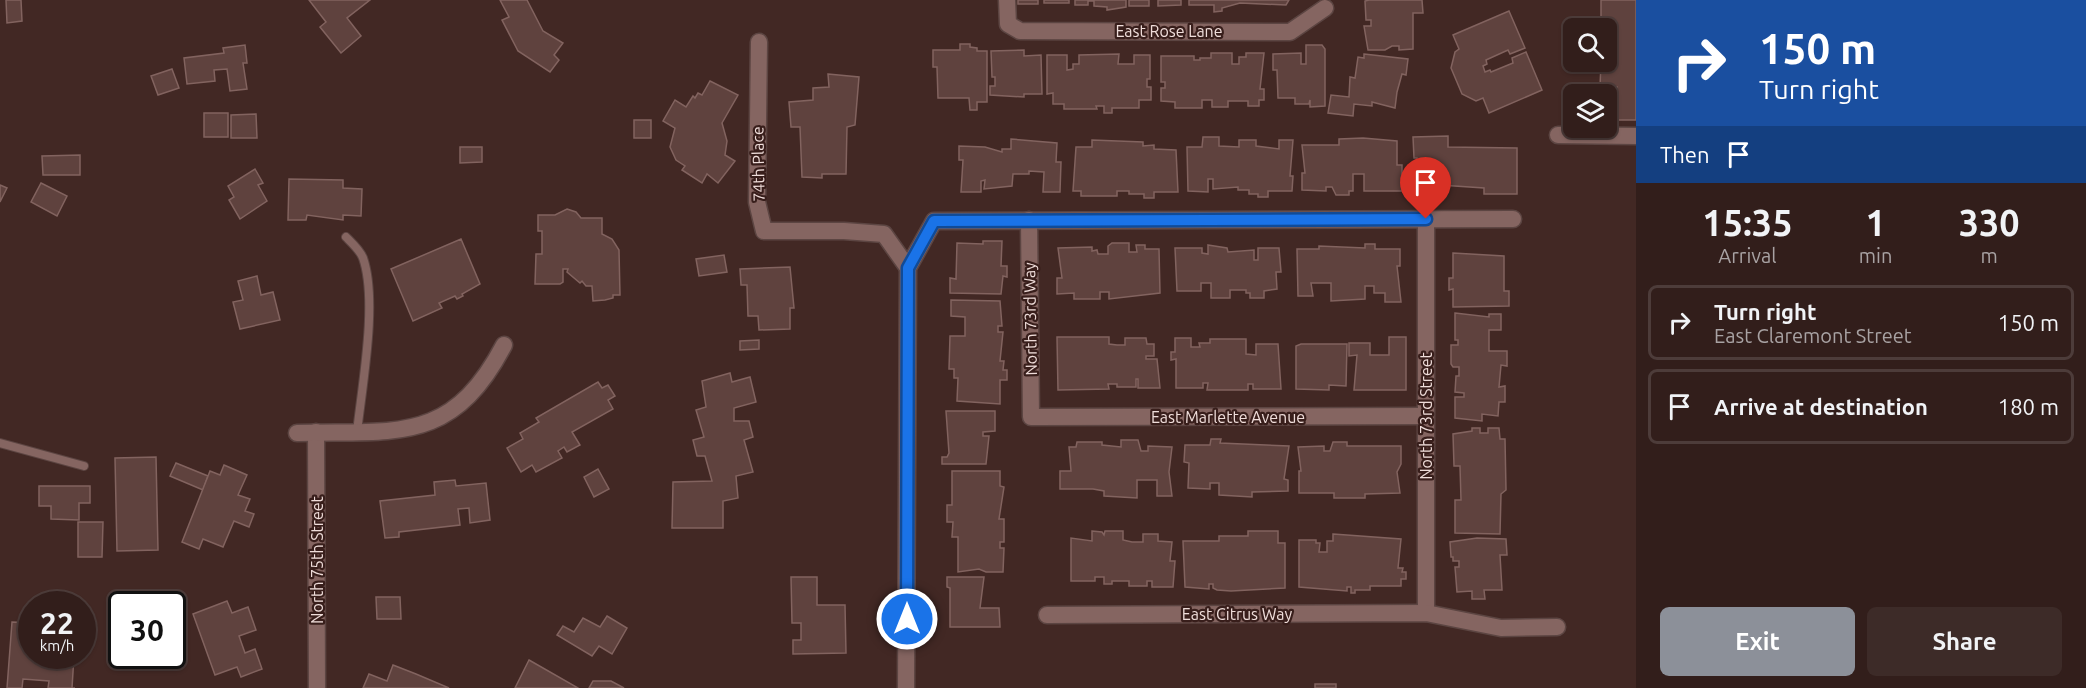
<!DOCTYPE html>
<html lang="en">
<head>
<meta charset="utf-8">
<style>
  :root { --surface:#321e1b; --page:#3d2b28; --text:#f1f3f6; --muted:#a8a2a3; --line:#4d3c3a; --accent:#8c9099 }
  body { margin:0; font-family:Ubuntu,sans-serif; background:var(--page); color:var(--text); height:100vh; display:flex; flex-direction:column; font-size:22px; white-space:nowrap }
  * { box-sizing:border-box; margin:0 }
  p { font-size:20px; color:var(--muted) }
  .icon { flex:none; width:33px; height:33px; fill:none; stroke:currentColor; stroke-width:2; stroke-linecap:round; stroke-linejoin:round }
  .map { position:relative; flex:1; overflow:hidden }
  .side { display:flex; flex-direction:column; background:var(--surface); width:450px }
  .side>* { flex:none }
  .hud { background:#1a4fa0; color:#fff; overflow:hidden }
  .buttons { position:absolute; left:1563px; top:18px; display:grid; gap:12px }
  .buttons a { display:grid; place-items:center; width:54px; height:54px; border-radius:9px; background:var(--surface); box-shadow:0 2px 4px #0004,0 0 0 2px var(--line); font-size:30px }
  .speed { position:absolute; left:18px; top:591px; display:flex; gap:12px; font-size:30px; font-weight:700; text-align:center }
  .speed>* { display:grid; place-content:center; width:78px; height:78px; border-radius:50%; background:var(--surface); box-shadow:0 2px 4px #0004,0 0 0 2px var(--line); line-height:1 }
  .speed small { font-size:15px; font-weight:400 }
  .speed .limit { border:3px solid #111; border-radius:9px; background:#fff; color:#111 }
  .pin { position:absolute; display:grid; place-items:center; width:51px; height:51px; color:#fff; margin:-62px -26px; border-radius:50% 50% 50% 0; rotate:-45deg; box-shadow:0 0 6px #0007 }
  .pin .icon { rotate:45deg }
  .me { position:absolute; width:66px; margin:-33px; rotate:0deg; stroke-linejoin:round; filter:drop-shadow(0 0 4px #0008) }
  .turn { display:flex; align-items:center; gap:21px; height:126px; padding:0 24px; font-size:27px }
  .turn .icon { width:78px; height:78px; stroke-width:2.5 }
  .turn b { display:block; font-size:42px; line-height:51px }
  .then { display:flex; align-items:center; height:57px; padding:0 24px; background:#0003; gap:12px; font-size:22px }
  .eta { display:flex; justify-content:space-evenly; align-items:center; height:102px; text-align:center }
  .eta b { font-size:36px; font-weight:700; line-height:42px }
  .primary-button { display:flex; gap:12px; margin-top:auto; padding:12px 24px }
  .primary-button a { flex:1; height:69px; border-radius:9px; background:var(--accent); color:#fff; font-size:24px; font-weight:700; line-height:69px; text-align:center }
  .primary-button a+a { background:var(--page); color:var(--text) }
  ul { padding:0; list-style:none }
  li { display:flex; align-items:center; gap:18px; height:75px; margin:0 12px 9px; padding:0 12px; border:3px solid var(--line); border-radius:9px }
  li div { flex:1 }
  li b { display:block; font-size:22px }
  li em { font-style:normal }
  main { display:flex; flex:1; min-height:0 }
  .map>svg:first-child { display:block }
  .building { fill:#5f423e; stroke:#82635f; stroke-width:1.5 }
  .lines { fill:none; stroke-linecap:round; stroke-linejoin:round }
  .service-casing { stroke:#5c4542; stroke-width:10 }
  .minor-casing { stroke:#5c4542; stroke-width:19 }
  .service { stroke:#856561; stroke-width:8 }
  .minor { stroke:#856561; stroke-width:16 }
  .route-casing { stroke:#114b97; stroke-width:15 }
  .route { stroke:#1a73e8; stroke-width:10 }
  .labels { text-anchor:middle; dominant-baseline:central; stroke-width:4.5; stroke-linejoin:round; paint-order:stroke }
  .street-label { font-size:16px; fill:#efddda; stroke:#381e1b }
</style>
</head>
<body>
<main>
<div class="map">
<svg width="1636" height="688" viewBox="0 0 1636 688">
  <rect width="100%" height="100%" fill="#422824"/>
  <g class="building">
    <polygon points="6,0 21,0 22,21 7,23"/>
    <polygon points="309,0 370,0 347,18 361,36 341,53 320,27 326,22"/>
    <polygon points="500,0 527,0 543,31 563,43 554,55 559,60 550,72 518,51 502,20 509,17"/>
    <rect x="1018" y="0" width="20" height="4"/>
    <rect x="1044" y="0" width="25" height="3"/>
    <polygon points="1075,0 1126,0 1126,7 1107,10 1107,7 1094,6 1094,1 1088,1 1088,5 1075,5"/>
    <rect x="1129" y="0" width="20" height="6"/>
    <polygon points="1158,0 1181,0 1181,5 1158,6"/>
    <polygon points="1189,0 1289,0 1286,5 1240,3 1222,8 1222,11 1214,12 1214,5 1189,5"/>
    <polygon points="1369,0 1422,0 1423,13 1413,13 1413,49 1399,50 1399,46 1392,46 1385,50 1368,50 1364,26 1371,26 1371,20 1366,20 1365,1"/>
    <polygon points="1601,0 1636,0 1636,120 1616,120 1617,87 1600,87 1601,62 1606,62 1606,28 1601,28"/>
    <polygon points="1509,11 1525,48 1510,54 1508,50 1486,60 1487,64 1483,66 1485,72 1490,70 1491,72 1513,63 1512,58 1526,52 1542,90 1489,113 1483,98 1476,101 1462,94 1451,68 1455,52 1459,49 1453,35"/>
    <polygon points="960,44 970,44 970,47 977,48 977,51 987,51 987,102 977,102 977,110 970,110 969,98 938,98 937,67 933,67 933,50 960,50"/>
    <polygon points="245,45 247,63 243,63 247,89 230,91 227,69 214,70 215,81 187,84 184,58 224,53 223,48"/>
    <polygon points="1306,45 1322,45 1325,49 1325,106 1310,107 1310,100 1309,104 1295,104 1295,98 1278,98 1277,70 1273,70 1273,54 1301,53 1301,64 1306,64"/>
    <polygon points="1024,50 1024,56 1041,55 1042,94 1024,94 1024,97 990,95 990,86 995,86 995,77 992,77 991,51"/>
    <polygon points="1211,53 1232,53 1232,64 1239,64 1239,57 1246,57 1246,53 1264,53 1260,89 1264,89 1264,100 1259,100 1259,106 1248,106 1248,101 1228,101 1228,107 1212,107 1212,100 1202,100 1202,108 1175,108 1175,102 1161,101 1161,88 1165,88 1165,82 1161,82 1161,56 1194,56 1194,60 1200,60 1200,58 1211,58"/>
    <polygon points="1119,54 1118,64 1134,64 1134,55 1150,55 1150,79 1147,79 1147,87 1151,87 1151,100 1139,100 1139,108 1112,108 1112,113 1104,113 1104,106 1096,106 1097,109 1064,109 1064,104 1053,104 1053,93 1047,94 1047,55 1067,55 1067,70 1073,69 1073,64 1079,64 1079,55"/>
    <polygon points="1364,54 1408,59 1406,75 1402,74 1397,92 1395,108 1372,102 1372,106 1354,104 1353,116 1328,113 1331,95 1349,97 1350,77 1355,78 1358,57 1364,58"/>
    <polygon points="172,69 179,88 158,95 151,76"/>
    <polygon points="828,74 859,77 855,125 847,127 846,174 822,174 822,178 802,177 800,127 791,127 789,102 813,100 813,88 829,87"/>
    <polygon points="710,81 738,95 722,123 727,141 725,155 735,161 718,183 707,174 702,183 682,170 685,166 676,160 670,147 675,128 663,121 675,100 686,107 693,96 695,98 698,93 702,95"/>
    <rect x="204" y="113" width="24" height="24"/>
    <polygon points="256,114 257,138 231,138 231,115"/>
    <rect x="634" y="120" width="17" height="18"/>
    <polygon points="1448,136 1448,147 1517,148 1517,194 1484,194 1484,188 1440,185 1440,179 1435,179 1435,191 1416,191 1417,158 1414,158 1413,137"/>
    <polygon points="1203,137 1219,137 1219,146 1239,147 1239,140 1256,140 1256,146 1279,149 1279,140 1293,140 1290,176 1293,176 1292,191 1268,191 1268,197 1258,197 1258,194 1249,194 1249,190 1238,190 1238,187 1213,189 1213,179 1208,179 1208,192 1188,191 1187,147 1202,147"/>
    <polygon points="1363,138 1397,141 1397,165 1402,165 1402,191 1364,191 1364,174 1353,174 1353,191 1349,191 1349,195 1336,195 1332,187 1326,187 1326,191 1302,190 1302,173 1305,173 1302,145 1339,145 1339,139"/>
    <polygon points="1011,139 1057,143 1056,162 1061,162 1060,192 1043,192 1044,172 1029,171 1029,174 1013,174 1012,186 984,189 985,180 981,181 981,192 961,192 963,160 959,160 959,146 985,147 1002,152 1002,149 1011,149"/>
    <polygon points="1092,140 1143,142 1143,146 1154,145 1154,149 1176,150 1178,192 1154,192 1154,198 1144,198 1144,194 1129,194 1129,191 1117,191 1117,196 1081,196 1081,191 1073,191 1076,147 1092,147"/>
    <polygon points="460,147 482,147 482,162 460,163"/>
    <polygon points="80,155 80,175 43,175 42,156"/>
    <polygon points="255,169 263,183 258,185 267,201 240,219 229,200 234,197 228,186"/>
    <polygon points="289,179 343,180 343,188 362,189 361,216 343,215 343,220 307,215 306,220 288,220"/>
    <polygon points="41,183 67,196 57,216 31,202"/>
    <polygon points="0,185 7,188 0,202"/>
    <polygon points="567,209 576,212 581,218 602,218 602,234 612,239 619,250 620,295 613,295 613,298 605,300 593,301 592,286 586,286 582,281 580,283 567,272 568,269 563,269 563,282 560,284 535,284 536,254 542,254 542,231 538,231 538,215 555,215"/>
    <polygon points="461,239 480,284 462,294 463,296 457,299 455,296 439,303 442,308 413,321 391,269"/>
    <polygon points="983,241 1002,241 1001,266 1007,266 1007,277 1003,276 1001,294 950,293 950,278 956,279 957,243 983,244"/>
    <polygon points="1112,243 1129,243 1129,252 1137,252 1136,245 1145,245 1145,249 1159,249 1160,293 1109,299 1109,292 1100,292 1100,299 1074,299 1074,293 1057,294 1057,278 1062,278 1058,248 1092,247 1092,251 1097,250 1098,254 1108,254 1108,246"/>
    <polygon points="1365,244 1375,244 1375,249 1400,249 1400,266 1397,266 1401,302 1385,302 1385,293 1374,293 1374,286 1365,286 1365,299 1331,301 1331,283 1311,283 1313,296 1298,296 1297,249 1319,249 1319,246 1365,248"/>
    <polygon points="1208,245 1227,248 1228,252 1254,250 1254,260 1258,260 1258,248 1279,248 1281,272 1276,272 1277,289 1264,291 1264,298 1250,298 1250,293 1246,293 1246,290 1230,290 1230,298 1211,298 1211,283 1201,283 1201,291 1177,291 1175,248 1202,248 1202,253 1208,254"/>
    <polygon points="1453,253 1504,256 1504,291 1509,291 1509,306 1453,307 1453,289 1449,290 1449,278 1453,278"/>
    <polygon points="724,255 727,272 699,276 696,259"/>
    <polygon points="790,267 794,308 790,308 790,329 759,330 758,316 748,316 747,285 741,285 740,269"/>
    <polygon points="257,276 261,295 273,292 280,320 240,329 233,302 243,300 238,281"/>
    <polygon points="951,300 1000,301 1002,326 998,326 998,332 1003,332 1000,361 1004,361 1003,370 1007,370 1007,380 1000,380 1000,404 957,401 958,378 954,378 954,369 949,369 950,336 965,336 965,317 951,316"/>
    <polygon points="1455,313 1489,317 1489,314 1501,314 1501,330 1489,330 1489,351 1507,351 1507,366 1501,365 1499,387 1505,386 1505,402 1499,402 1498,416 1482,414 1482,421 1455,418 1455,397 1464,397 1464,393 1455,392 1456,376 1459,376 1459,367 1453,367 1451,364 1451,345 1458,345 1458,340 1455,340"/>
    <polygon points="1057,337 1109,337 1109,344 1117,345 1125,345 1125,338 1146,338 1147,344 1154,344 1154,356 1146,356 1146,359 1157,359 1160,388 1138,388 1138,379 1136,379 1136,387 1117,387 1117,384 1108,384 1109,389 1058,390"/>
    <polygon points="1389,337 1406,337 1406,390 1354,390 1357,355 1349,356 1349,343 1370,343 1370,355 1389,355"/>
    <polygon points="1175,338 1191,338 1191,347 1200,347 1199,343 1210,343 1210,339 1246,339 1246,354 1256,355 1256,344 1278,344 1281,389 1253,389 1253,384 1248,384 1248,390 1207,390 1208,383 1203,383 1203,388 1176,388 1176,359 1171,360 1171,352 1175,352"/>
    <polygon points="759,340 759,349 740,350 740,341"/>
    <polygon points="1301,344 1347,344 1346,386 1329,385 1329,390 1296,389 1296,346"/>
    <polygon points="730,373 732,382 750,377 756,402 734,408 734,421 749,421 753,437 744,440 753,472 736,476 738,498 723,501 723,528 672,528 673,482 712,481 705,456 697,456 693,440 704,437 696,410 706,407 702,381"/>
    <polygon points="598,382 602,388 608,385 615,396 608,400 613,409 572,432 580,445 567,452 564,447 558,451 562,458 536,472 532,465 521,472 507,448 523,439 520,433 539,422 536,418"/>
    <polygon points="946,411 995,411 995,431 983,432 983,436 989,436 986,464 942,464 942,457 947,457 949,453"/>
    <polygon points="1472,428 1480,428 1480,433 1488,433 1488,428 1499,428 1500,439 1505,439 1506,490 1501,494 1500,534 1455,533 1455,500 1461,500 1460,466 1454,466 1453,434 1472,431"/>
    <polygon points="1211,439 1221,439 1220,443 1289,446 1284,479 1288,480 1288,491 1252,492 1252,497 1219,495 1219,483 1210,483 1210,489 1188,488 1189,463 1184,462 1185,445 1210,445"/>
    <polygon points="1121,440 1138,440 1141,451 1148,451 1148,446 1172,447 1169,472 1172,496 1157,496 1157,480 1137,480 1137,498 1104,496 1104,491 1093,489 1060,489 1060,471 1071,471 1069,447 1076,447 1077,442 1102,442 1102,445 1121,447"/>
    <polygon points="1333,442 1347,442 1347,446 1401,446 1401,464 1397,472 1400,493 1365,494 1365,498 1334,498 1334,493 1299,493 1299,471 1301,471 1298,447 1324,446 1324,451 1330,451"/>
    <polygon points="156,457 158,550 117,551 115,458"/>
    <polygon points="176,463 208,476 203,490 170,476"/>
    <polygon points="224,465 247,475 238,495 250,499 245,511 254,514 249,527 234,521 223,547 203,539 199,549 182,542 210,471 220,475"/>
    <polygon points="598,469 609,489 594,497 584,477"/>
    <polygon points="952,471 1000,471 1000,486 1004,487 999,519 1004,519 1004,542 1000,542 1000,548 1004,548 1003,572 986,572 979,569 958,572 958,537 952,537 953,522 947,522 947,505 952,505"/>
    <polygon points="455,480 456,486 486,483 490,520 470,523 469,508 458,509 460,525 399,532 399,537 385,538 380,501 435,495 434,482"/>
    <polygon points="39,486 90,486 90,503 79,503 79,520 51,519 51,506 39,506"/>
    <polygon points="78,522 103,522 102,557 78,557"/>
    <polygon points="1092,531 1102,532 1104,535 1105,531 1123,531 1123,540 1132,542 1143,542 1143,534 1158,534 1158,541 1172,542 1170,561 1175,561 1173,587 1152,587 1152,581 1147,581 1147,586 1129,586 1129,581 1112,581 1112,584 1104,584 1104,577 1095,577 1095,581 1071,581 1071,538 1092,541"/>
    <polygon points="1248,531 1278,531 1278,543 1285,543 1285,588 1231,591 1217,590 1213,588 1213,584 1209,584 1209,589 1185,587 1183,541 1219,541 1219,536 1248,536"/>
    <polygon points="1333,534 1401,539 1398,568 1403,568 1402,572 1406,572 1406,579 1401,579 1401,586 1370,586 1370,590 1355,590 1355,593 1351,593 1351,587 1347,587 1347,591 1299,587 1299,540 1316,540 1316,543 1320,543 1319,552 1327,552 1327,541 1333,541"/>
    <polygon points="1477,538 1506,539 1507,555 1500,555 1502,590 1484,590 1485,599 1472,599 1472,591 1457,592 1455,567 1459,567 1459,561 1453,561 1453,557 1451,557 1450,542"/>
    <polygon points="791,577 817,577 817,605 845,605 846,653 793,654 793,640 801,640 801,623 792,623"/>
    <polygon points="947,577 984,577 980,608 999,608 1000,627 950,627 950,588 947,587"/>
    <polygon points="376,597 400,597 401,619 377,619"/>
    <polygon points="227,601 232,613 248,607 256,630 239,636 245,653 255,649 262,669 241,677 237,667 215,675 193,614"/>
    <polygon points="607,616 627,628 612,654 599,646 592,656 557,635 563,626 574,632 583,618 600,627"/>
    <polygon points="12,622 32,623 32,656 74,656 72,688 75,688 48,688 49,681 23,679 22,688 7,688"/>
    <polygon points="529,660 578,688 515,688"/>
    <polygon points="393,665 416,674 449,688 363,688 369,674 387,681"/>
    <polygon points="593,681 611,681 624,688 589,688"/>
    <rect x="1315" y="684" width="21" height="4"/>
  </g>
  <g class="lines">
    <g class="service-casing">
      <g id="service">
        <path d="M346,237C352,243 360,250 363,258C378,301 362,386 357,432"/>
        <polyline points="0,443 84,466"/>
      </g>
    </g>
    <g class="minor-casing">
      <g id="minor">
        <polyline points="1007,0 1008,24 1020,31 1290,32 1325,8"/>
        <polyline points="759,42 757,202 764,231 844,231 884,234 908,268"/>
        <polyline points="1558,135 1636,136"/>
        <polyline points="1426,219 1426,613"/>
        <polyline points="1029,220 1031,417 1425,416"/>
        <polyline points="316,432 317,688"/>
        <path d="M297,433C395,430 451,446 504,345"/>
        <polyline points="1047,615 1426,613 1501,628 1557,627"/>
        <polyline points="906,688 908,268 934,221 1513,219"/>
      </g>
    </g>
    <use href="#service" class="service"/>
    <use href="#minor" class="minor"/>
  </g>
  <g class="lines">
    <g class="route-casing">
      <polyline id="route" points="907,619 908,268 934,221 1426,219"/>
    </g>
    <use href="#route" class="route"/>
  </g>
  <g class="labels">
    <g class="street-label">
      <text x="1169" y="31">East Rose Lane</text>
      <text transform="translate(758 164) rotate(-91)">74th Place</text>
      <text transform="translate(1030 319) rotate(-91)">North 73rd Way</text>
      <text transform="translate(1426 416) rotate(-90)">North 73rd Street</text>
      <text x="1228" y="417">East Marlette Avenue</text>
      <text transform="translate(317 560) rotate(-90)">North 75th Street</text>
      <text x="1237" y="614">East Citrus Way</text>
    </g>
  </g>
</svg>
<div class="buttons">
<a><svg class="icon" aria-label="search" viewBox="0 0 24 24"><circle cx="10" cy="10" r="6"/><path d="M15 15l6 6"/></svg></a>
<a><svg class="icon" aria-label="layers" viewBox="0 0 24 24"><path d="M12 4l9 5-9 5-9-5zM3 14l9 5 9-5"/></svg></a>
</div>
<div class="speed"><div>22<small>km/h</small></div><div class="limit">30</div></div>
<div class="pin" style="left:1426px;top:219px;background:#d93025"><svg class="icon" aria-label="arrive" viewBox="0 0 24 24"><path d="M6 21V4h12l-3 4 3 4H6"/></svg></div>
<svg class="me" style="left:907px;top:619px" viewBox="-20 -20 40 40"><circle r="17" fill="#1a73e8" stroke="#fff" stroke-width="3"/><path d="M0-11L8 9 0 5-8 9z" fill="#fff"/></svg>
</div>
<section class="side">
<div class="hud">
<div class="turn"><svg class="icon" aria-label="right" viewBox="0 0 24 24"><path d="M7 20v-9h11M14 6l5 5-5 5"/></svg><div><b>150 m</b>Turn right</div></div>
<div class="then">Then<svg class="icon" aria-label="arrive" viewBox="0 0 24 24"><path d="M6 21V4h12l-3 4 3 4H6"/></svg></div>
</div>
<div class="eta">
<div><b>15:35</b><p>Arrival</p></div>
<div><b>1</b><p>min</p></div>
<div><b>330</b><p>m</p></div>
</div>
<ul>
<li><svg class="icon" aria-label="right" viewBox="0 0 24 24"><path d="M7 20v-9h11M14 6l5 5-5 5"/></svg><div><b>Turn right</b><p>East Claremont Street</p></div><em>150 m</em></li>
<li><svg class="icon" aria-label="arrive" viewBox="0 0 24 24"><path d="M6 21V4h12l-3 4 3 4H6"/></svg><div><b>Arrive at destination</b></div><em>180 m</em></li>
</ul>
<div class="primary-button"><a>Exit</a><a>Share</a></div>
</section>
</main>
</body>
</html>
